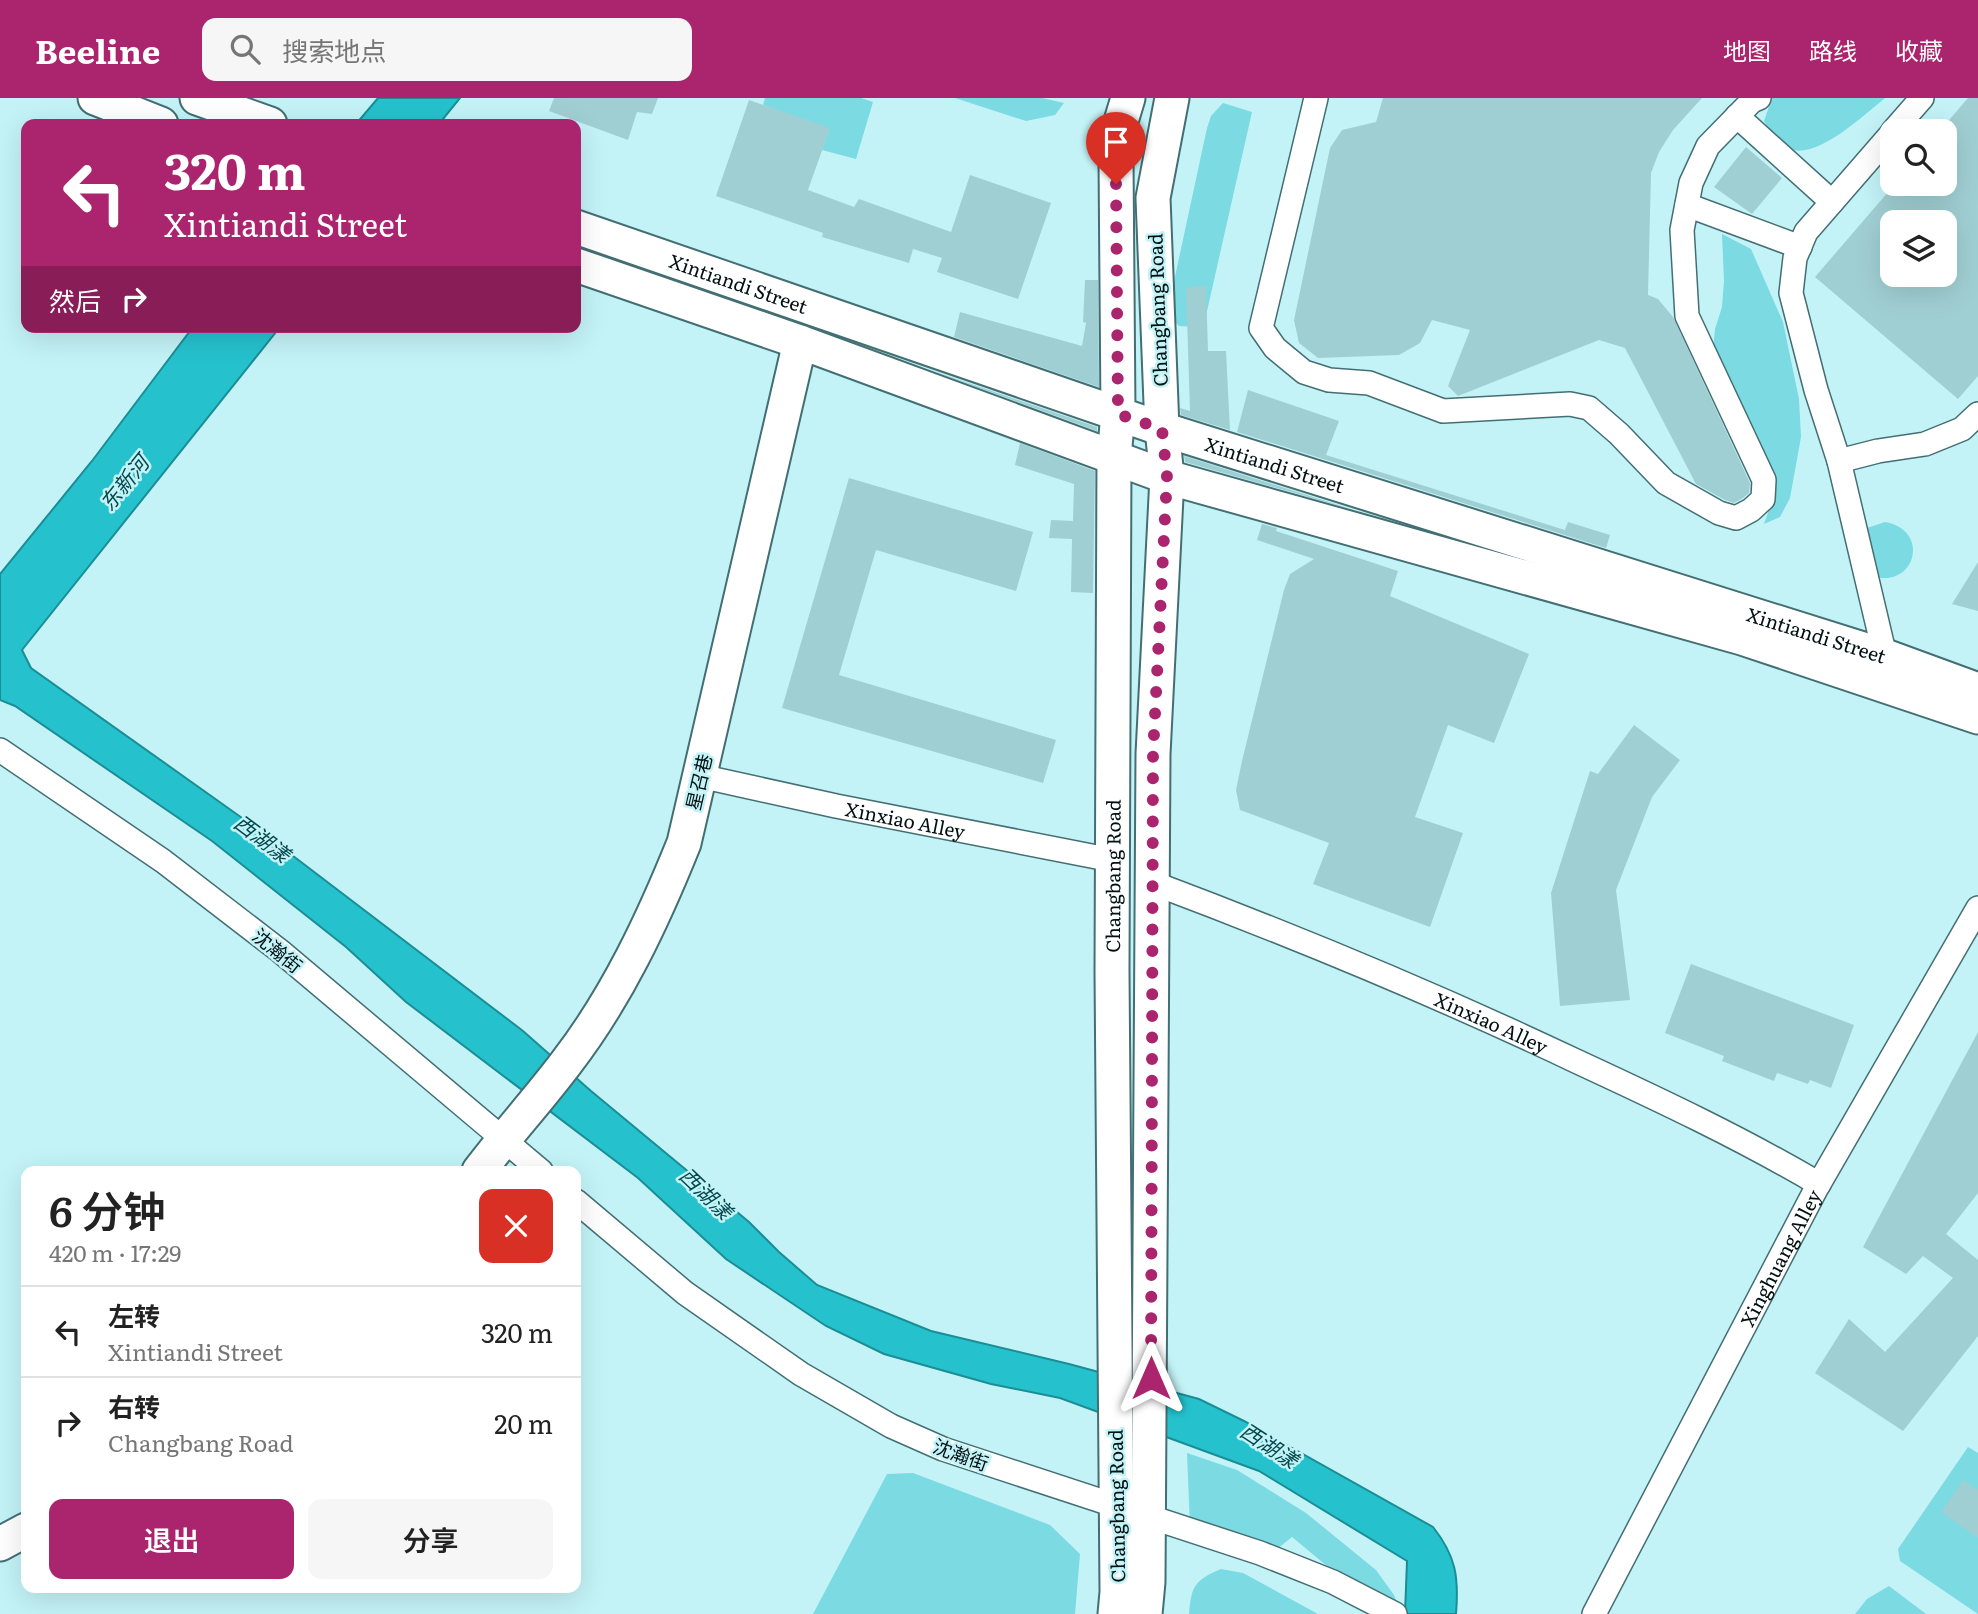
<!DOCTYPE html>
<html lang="zh">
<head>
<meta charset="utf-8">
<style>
  :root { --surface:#fff; --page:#f6f6f6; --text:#222; --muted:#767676; --line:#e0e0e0; --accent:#aa256d }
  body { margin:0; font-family:Literata,"Noto Sans SC",serif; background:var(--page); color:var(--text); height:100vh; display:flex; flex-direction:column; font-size:26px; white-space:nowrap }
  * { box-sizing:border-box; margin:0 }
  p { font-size:23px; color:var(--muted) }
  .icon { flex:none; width:38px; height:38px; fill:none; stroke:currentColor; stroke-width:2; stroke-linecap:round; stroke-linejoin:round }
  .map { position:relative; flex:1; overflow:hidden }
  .side { position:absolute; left:21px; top:1068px; width:560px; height:427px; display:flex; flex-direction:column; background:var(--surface); border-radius:14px; box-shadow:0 7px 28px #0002 }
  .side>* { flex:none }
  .top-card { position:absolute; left:21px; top:21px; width:560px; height:214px; border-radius:14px; box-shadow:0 7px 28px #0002; background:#aa256d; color:#fff; overflow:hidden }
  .tools { position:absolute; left:1880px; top:21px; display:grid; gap:14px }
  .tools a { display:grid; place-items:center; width:77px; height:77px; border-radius:14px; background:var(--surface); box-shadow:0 7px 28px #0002; font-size:35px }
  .pin { position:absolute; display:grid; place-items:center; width:60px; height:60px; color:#fff; margin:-72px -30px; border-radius:50% 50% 50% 0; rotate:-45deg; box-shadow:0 0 7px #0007 }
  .pin .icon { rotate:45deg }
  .me { position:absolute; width:77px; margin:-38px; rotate:0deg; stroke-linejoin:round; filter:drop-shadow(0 0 5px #0008) }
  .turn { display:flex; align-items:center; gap:24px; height:147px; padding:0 28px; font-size:32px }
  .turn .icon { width:91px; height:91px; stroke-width:2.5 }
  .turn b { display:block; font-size:49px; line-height:60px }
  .then { display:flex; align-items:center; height:66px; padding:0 28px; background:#0003; gap:14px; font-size:26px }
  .round { display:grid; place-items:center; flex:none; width:74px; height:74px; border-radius:14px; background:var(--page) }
  .headline { display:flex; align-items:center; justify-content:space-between; height:119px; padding:0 28px }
  h1 { font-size:42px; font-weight:600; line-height:52px }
  .primary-button { display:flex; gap:14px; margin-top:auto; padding:14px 28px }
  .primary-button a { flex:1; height:80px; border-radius:14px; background:var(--accent); color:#fff; font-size:28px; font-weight:600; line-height:80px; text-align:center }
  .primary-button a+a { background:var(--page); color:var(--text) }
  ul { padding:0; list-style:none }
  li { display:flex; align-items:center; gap:21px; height:91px; padding:0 28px; border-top:2px solid var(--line) }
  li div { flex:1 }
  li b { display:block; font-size:26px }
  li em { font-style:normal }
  header { display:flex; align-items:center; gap:42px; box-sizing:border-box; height:98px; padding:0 35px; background:var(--accent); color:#fff }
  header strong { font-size:33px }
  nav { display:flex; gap:38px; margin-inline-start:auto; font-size:24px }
  .search { width:490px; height:63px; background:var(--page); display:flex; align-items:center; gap:18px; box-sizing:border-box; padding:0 24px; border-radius:14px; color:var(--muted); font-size:26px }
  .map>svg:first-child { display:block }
  .green { fill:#7bdae2 }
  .water { fill:#25c2ce; stroke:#1a8d95; stroke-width:2 }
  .building { fill:#a0cfd3; fill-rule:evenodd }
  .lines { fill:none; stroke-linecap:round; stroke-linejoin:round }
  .street-casing { stroke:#436f73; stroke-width:26 }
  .secondary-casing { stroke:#436f73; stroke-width:37 }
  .street { stroke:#fff; stroke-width:23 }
  .secondary { stroke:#fff; stroke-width:33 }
  .route { stroke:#aa256d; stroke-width:12; stroke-dasharray:0 21.6 }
  .labels { text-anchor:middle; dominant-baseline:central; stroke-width:5; stroke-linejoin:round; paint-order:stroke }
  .street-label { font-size:19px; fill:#011011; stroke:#c3f3f7 }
  .water-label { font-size:21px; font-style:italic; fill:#04474c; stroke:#c3f3f7 }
</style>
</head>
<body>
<header>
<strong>Beeline</strong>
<div class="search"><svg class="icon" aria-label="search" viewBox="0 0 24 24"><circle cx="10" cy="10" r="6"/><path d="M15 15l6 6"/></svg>搜索地点</div>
<nav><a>地图</a><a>路线</a><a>收藏</a></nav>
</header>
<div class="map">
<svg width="1978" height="1516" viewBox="0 0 1978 1516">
  <rect width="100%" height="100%" fill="#c3f3f7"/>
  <g class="green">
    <polygon points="765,0 861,0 873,4 856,61 822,52 829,31 763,7"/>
    <polygon points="955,0 1042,0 1064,5 1055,17 1026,23"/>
    <path d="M1772,0H1885C1865,16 1817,62 1790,51C1777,45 1771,35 1764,23Z"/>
    <polygon points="1223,5 1252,14 1205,222 1195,229 1179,228 1167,216 1207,30 1211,18"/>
    <polygon points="1722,136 1751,151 1783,224 1799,301 1801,339 1790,400 1780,419 1764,426 1776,392 1765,362 1713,252 1715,231 1722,209 1724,183"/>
    <path d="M1885,424C1931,432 1916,492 1871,478L1860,437L1867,430Z"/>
    <polygon points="1968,1349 1978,1355 1978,1516 1900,1463 1898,1451"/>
    <polygon points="1187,1355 1237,1372 1306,1415 1376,1472 1394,1497 1402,1516 1374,1507 1292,1439 1272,1455 1190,1428"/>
    <polygon points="913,1375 1050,1427 1080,1456 1075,1516 813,1516 887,1376"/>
    <path d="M1221,1471L1243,1475L1318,1516H1189C1191,1488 1195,1482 1221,1471Z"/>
    <polygon points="1889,1488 1926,1516 1855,1516 1867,1501"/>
  </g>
  <g class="water">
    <polygon points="378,0 460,0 439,26 356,26"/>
    <path d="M193,229H280L22,552L31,570L259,732L523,933L591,993L749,1124L779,1154L817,1187L931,1233L1069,1266L1199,1301L1244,1323L1433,1429C1456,1458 1459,1479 1456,1516H1405L1407,1463L1259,1373L1060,1300L991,1286L884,1256L826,1228L726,1161L638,1080L406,904L346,849L212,743L15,608L0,602V476L92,363Z"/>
  </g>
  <g class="building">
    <polygon points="554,0 658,0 652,16 637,14 628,42 549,13"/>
    <polygon points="1383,0 1702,0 1673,32 1659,54 1651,75 1648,197 1658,201 1673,219 1750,385 1749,395 1743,400 1734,405 1725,402 1696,386 1625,250 1599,242 1458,298 1448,288 1470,232 1432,222 1420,245 1399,257 1318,260 1299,245 1294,222 1330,50 1342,32 1376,24"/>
    <path d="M1968,0H1978V278L1958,301L1815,179L1895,86H1944V28ZM1892,124H1944V177H1892Z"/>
    <polygon points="749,2 830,30 808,92 854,109 859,101 951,134 970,77 1051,105 1018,201 937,174 942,160 913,151 909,165 822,139 823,135 716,98"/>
    <polygon points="1746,49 1782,80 1752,116 1714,89"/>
    <polygon points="1085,182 1098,182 1099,289 954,239 960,214 1082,248 1086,225 1083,224"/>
    <polygon points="1206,188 1208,253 1226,253 1230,332 1181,317 1180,310 1190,313 1186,189"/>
    <polygon points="933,273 1097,329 1097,333"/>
    <polygon points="1248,292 1339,323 1326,357 1565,432 1568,424 1610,437 1606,450 1237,334"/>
    <polygon points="1020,345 1095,373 1093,495 1071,494 1072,441 1049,440 1051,422 1073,423 1074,386 1015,367"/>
    <polygon points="1184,358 1351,411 1185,364"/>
    <polygon points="849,380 1033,434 1016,493 876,452 839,577 1056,642 1043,685 782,610"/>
    <polygon points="1262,426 1277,430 1276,433 1398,473 1390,498 1529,556 1494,645 1448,627 1415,719 1463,735 1430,829 1313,786 1329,745 1240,712 1236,692 1242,663 1284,492 1290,476 1314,461 1257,442"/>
    <polygon points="1978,464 1978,513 1952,506"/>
    <polygon points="1634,627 1680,662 1652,699 1616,792 1630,902 1560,908 1551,795 1590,673 1598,676"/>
    <polygon points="1691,866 1854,927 1831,990 1810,982 1808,986 1777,975 1774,983 1722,963 1724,958 1665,935"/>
    <polygon points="1978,934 1978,1095 1946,1136 1978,1162 1978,1238 1903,1333 1815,1275 1849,1221 1885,1254 1953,1180 1923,1158 1906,1176 1863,1149"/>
    <polygon points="1963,1382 1978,1392 1978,1440 1941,1414"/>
  </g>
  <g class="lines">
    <g class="street-casing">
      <g id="street">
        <polyline points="1316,0 1261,230 1275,250 1304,274 1329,282 1369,285 1443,313 1570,306 1589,310 1619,336 1666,385 1719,415 1736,420 1751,412 1763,401 1764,382 1687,218 1682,132 1691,85 1708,48 1752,3 1759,0"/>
        <polyline points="1737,18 1832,104"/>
        <polyline points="1893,33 1922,0"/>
        <polyline points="1687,107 1800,149"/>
        <polyline points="1839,363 1816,292 1791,195 1795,160 1806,134 1892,35"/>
        <polyline points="1885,558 1839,363 1878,353 1925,346 1962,331 1978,316"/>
        <polyline points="0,652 163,763 280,853 541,1073"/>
        <path id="s1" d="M700,678L836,708L1112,762"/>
        <path id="s2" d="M1153,785C1297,839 1439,898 1578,964C1660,1002 1741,1040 1819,1086"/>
        <polyline points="576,1103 685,1195 801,1276 891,1328 943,1351 1260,1455 1333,1484 1395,1516"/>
        <path id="s3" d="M1594,1516L1816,1091L1978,810"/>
      </g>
    </g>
    <g class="secondary-casing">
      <g id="secondary">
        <polyline points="95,0 161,26"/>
        <polyline points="197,0 270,26"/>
        <path id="s4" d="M576,129L1162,331L1885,558L1978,592"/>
        <polyline points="576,167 800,244 1167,379 1742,540 1978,619"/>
        <path d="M479,1073C507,1036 538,1002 566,965C617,899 653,822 684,745L800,244"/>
        <polyline points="0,1446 26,1432"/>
        <path id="s5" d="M1115,1516L1117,1494L1112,873L1114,359L1118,316L1116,61L1119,30L1128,0"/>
        <polyline points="1145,1516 1148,1484 1153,656 1167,379 1162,331 1153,100 1172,0"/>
      </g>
    </g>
    <use href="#street" class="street"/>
    <use href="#secondary" class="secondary"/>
  </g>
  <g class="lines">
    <polyline class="route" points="1116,86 1118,316 1162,331 1167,379 1153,656 1151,1280"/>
  </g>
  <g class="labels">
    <g class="street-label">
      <text stroke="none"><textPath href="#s4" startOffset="172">Xintiandi Street</textPath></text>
      <text transform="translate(1157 212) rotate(-92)">Changbang Road</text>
      <text stroke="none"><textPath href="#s4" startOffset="738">Xintiandi Street</textPath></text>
      <text stroke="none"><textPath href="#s4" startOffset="1306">Xintiandi Street</textPath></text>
      <text transform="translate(698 684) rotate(-77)">星召巷</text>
      <text stroke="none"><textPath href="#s1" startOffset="210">Xinxiao Alley</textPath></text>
      <text stroke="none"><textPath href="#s5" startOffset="738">Changbang Road</textPath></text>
      <text transform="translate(278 852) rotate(39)">沈瀚街</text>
      <text stroke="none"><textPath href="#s2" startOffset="366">Xinxiao Alley</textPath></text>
      <text stroke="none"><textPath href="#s3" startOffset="402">Xinghuang Alley</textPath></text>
      <text transform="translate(961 1356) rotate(20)">沈瀚街</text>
      <text transform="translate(1116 1408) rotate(-91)">Changbang Road</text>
    </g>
    <g class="water-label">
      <text transform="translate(123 384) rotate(-51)">东新河</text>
      <text transform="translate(263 739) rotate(37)">西湖漾</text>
      <text transform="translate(707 1094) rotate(44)">西湖漾</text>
      <text transform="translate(1270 1346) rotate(33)">西湖漾</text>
    </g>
  </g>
</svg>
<div class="tools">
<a><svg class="icon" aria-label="search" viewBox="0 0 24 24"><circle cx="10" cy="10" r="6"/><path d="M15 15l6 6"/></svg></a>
<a><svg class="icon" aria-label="layers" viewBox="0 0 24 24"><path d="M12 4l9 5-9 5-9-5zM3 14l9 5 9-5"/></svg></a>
</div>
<div class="pin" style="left:1116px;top:86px;background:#d93025"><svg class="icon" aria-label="arrive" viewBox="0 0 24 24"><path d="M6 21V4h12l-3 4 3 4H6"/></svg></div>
<svg class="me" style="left:1151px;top:1280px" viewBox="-20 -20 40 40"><path d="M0-17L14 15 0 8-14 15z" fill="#aa256d" stroke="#fff" stroke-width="4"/></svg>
<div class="top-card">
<div class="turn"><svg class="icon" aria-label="left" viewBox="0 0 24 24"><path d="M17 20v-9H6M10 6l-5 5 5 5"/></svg><div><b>320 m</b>Xintiandi Street</div></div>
<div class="then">然后<svg class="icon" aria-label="right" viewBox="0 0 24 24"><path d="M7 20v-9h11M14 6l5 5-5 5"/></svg></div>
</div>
<section class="side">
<div class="headline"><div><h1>6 分钟</h1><p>420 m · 17:29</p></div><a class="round" style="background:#d93025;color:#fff"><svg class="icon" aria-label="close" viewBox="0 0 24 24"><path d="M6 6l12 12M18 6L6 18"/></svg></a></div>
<ul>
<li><svg class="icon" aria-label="left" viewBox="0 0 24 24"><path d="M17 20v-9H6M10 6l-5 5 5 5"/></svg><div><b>左转</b><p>Xintiandi Street</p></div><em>320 m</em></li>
<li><svg class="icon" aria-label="right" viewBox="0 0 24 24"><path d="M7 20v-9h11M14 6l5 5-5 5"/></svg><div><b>右转</b><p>Changbang Road</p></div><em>20 m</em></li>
</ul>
<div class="primary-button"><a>退出</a><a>分享</a></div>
</section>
</div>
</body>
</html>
